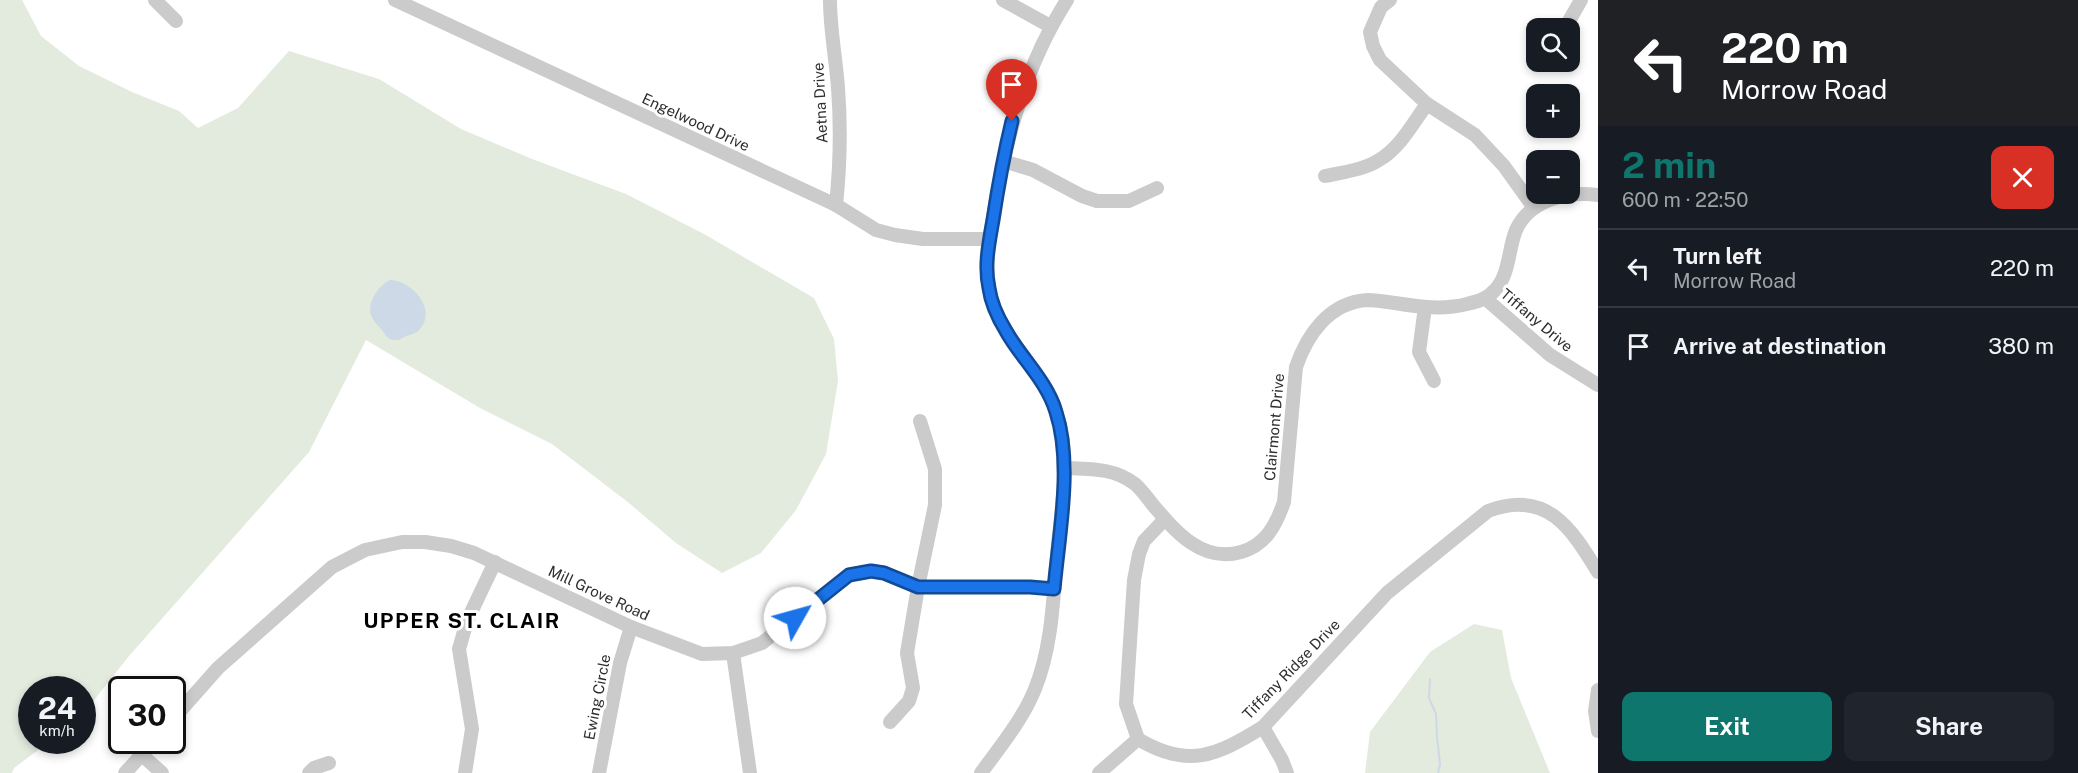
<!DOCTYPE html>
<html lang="en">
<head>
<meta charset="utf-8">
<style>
  :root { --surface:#171b24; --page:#20242c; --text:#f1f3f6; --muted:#9ea1a6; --line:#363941; --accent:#0f766e }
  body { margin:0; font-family:"Public Sans",sans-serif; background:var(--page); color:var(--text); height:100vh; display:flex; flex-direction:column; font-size:22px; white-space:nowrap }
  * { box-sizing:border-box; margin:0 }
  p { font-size:20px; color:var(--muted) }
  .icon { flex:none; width:33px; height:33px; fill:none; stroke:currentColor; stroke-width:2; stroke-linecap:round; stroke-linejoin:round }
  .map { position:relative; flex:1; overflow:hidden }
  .side { display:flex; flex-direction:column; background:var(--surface); width:480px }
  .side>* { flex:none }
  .banner { background:#202124; color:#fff; overflow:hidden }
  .controls { position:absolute; left:1526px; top:18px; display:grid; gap:12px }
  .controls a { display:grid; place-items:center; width:54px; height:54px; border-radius:12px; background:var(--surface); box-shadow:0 3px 9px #0003; font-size:30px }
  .speed { position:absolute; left:18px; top:676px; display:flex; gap:12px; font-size:30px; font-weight:700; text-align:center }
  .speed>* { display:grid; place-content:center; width:78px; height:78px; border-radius:50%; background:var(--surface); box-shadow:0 3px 9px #0003; line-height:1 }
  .speed small { font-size:15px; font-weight:400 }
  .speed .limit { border:3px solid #111; border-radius:9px; background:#fff; color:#111 }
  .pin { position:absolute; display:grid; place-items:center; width:51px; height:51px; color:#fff; margin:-62px -26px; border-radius:50% 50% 50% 0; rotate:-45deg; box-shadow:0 0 6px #0007 }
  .pin .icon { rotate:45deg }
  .me { position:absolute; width:66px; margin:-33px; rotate:52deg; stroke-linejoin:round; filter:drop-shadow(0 0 4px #0008) }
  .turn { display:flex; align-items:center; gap:21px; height:126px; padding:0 24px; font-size:27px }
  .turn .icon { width:78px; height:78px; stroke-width:2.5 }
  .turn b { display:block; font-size:42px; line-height:51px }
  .round { display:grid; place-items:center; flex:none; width:63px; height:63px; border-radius:12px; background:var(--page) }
  .head { display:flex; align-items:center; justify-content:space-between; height:102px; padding:0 24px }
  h1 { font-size:36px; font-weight:700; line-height:45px; color:var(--accent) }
  .action { display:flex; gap:12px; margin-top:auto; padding:12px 24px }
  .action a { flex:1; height:69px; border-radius:12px; background:var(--accent); color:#fff; font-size:24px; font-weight:700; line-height:69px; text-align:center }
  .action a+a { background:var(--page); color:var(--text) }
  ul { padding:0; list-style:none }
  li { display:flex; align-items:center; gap:18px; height:78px; padding:0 24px; border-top:2px solid var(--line) }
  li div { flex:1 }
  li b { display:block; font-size:22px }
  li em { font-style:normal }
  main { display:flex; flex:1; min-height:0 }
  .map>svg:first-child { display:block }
  .green { fill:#e3eade }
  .water { fill:#cdd9e7 }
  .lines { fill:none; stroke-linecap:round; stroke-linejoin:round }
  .stream { stroke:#cdd9e7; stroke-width:2 }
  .minor { stroke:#cbcbcb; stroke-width:14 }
  .route-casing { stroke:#114b97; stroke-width:15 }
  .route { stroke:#1a73e8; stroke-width:10 }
  .labels { text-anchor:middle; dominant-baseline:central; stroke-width:6; stroke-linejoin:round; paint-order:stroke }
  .street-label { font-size:15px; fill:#2e2e2e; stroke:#fff }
  .district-label { font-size:21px; font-weight:bold; letter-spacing:1.5px; fill:#000; stroke:#fff }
</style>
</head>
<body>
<main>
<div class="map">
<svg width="1598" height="773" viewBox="0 0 1598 773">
  <rect width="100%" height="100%" fill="#fff"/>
  <g class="green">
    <polygon points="0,0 22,0 41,36 79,66 132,92 179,111 198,128 238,108 289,51 379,79 461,129 532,159 626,194 704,234 814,298 834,339 838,381 826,454 796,510 761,553 722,573 676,543 629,503 552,444 480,408 366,340 309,452 129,656 83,714 82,690 32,690 32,741 50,741 14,768 12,773 0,773"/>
    <polygon points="1474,624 1502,630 1511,678 1550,773 1365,773 1370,732 1430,652"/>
  </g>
  <path class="water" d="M390,280C409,280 434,304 423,325C416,335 414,333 404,337C399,339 402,340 396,340C389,341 385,335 382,330C378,325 373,321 371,315C367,302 379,285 390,280Z"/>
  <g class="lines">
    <polyline class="stream" points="1430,679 1429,698 1436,714 1437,737 1440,764 1438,773"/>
    <g class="minor">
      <polyline points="155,0 176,21"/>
      <polyline points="395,0 836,205 876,230 895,235 923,239 990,239"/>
      <path d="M830,0C830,30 836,59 838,88C841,127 840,167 836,205"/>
      <polyline points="1003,0 1050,26"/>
      <polyline points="1390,0 1381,7 1370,32 1373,46 1380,60 1427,104 1475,135 1504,166 1534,208"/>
      <polyline points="1565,28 1581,0"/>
      <polyline points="1003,161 1033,170 1082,196 1097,201 1129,201 1157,188"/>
      <path d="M1325,176C1343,172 1364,170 1379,160C1400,148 1413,123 1427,104"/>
      <polyline points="1486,299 1550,355 1598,385"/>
      <polyline points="1425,307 1419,352 1434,381"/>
      <path d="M1065,468C1091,469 1114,468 1135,484C1142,490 1148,499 1153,505C1176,532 1202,563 1241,552C1266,545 1276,525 1284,502L1296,367C1307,335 1329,302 1368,300C1376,300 1386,302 1395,303C1419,307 1444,310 1467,304C1479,301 1487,299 1495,290C1510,274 1508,249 1516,230C1530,199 1568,191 1598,195"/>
      <path d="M1165,519L1144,541L1139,554L1134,580L1126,704L1138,739C1188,769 1216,756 1263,727L1387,593L1488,511C1547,489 1571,528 1598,572"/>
      <polyline points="733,653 750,773"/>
      <polyline points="1598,690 1595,711 1598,731"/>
      <polyline points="172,720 218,668 332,567 365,550 402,542 425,542 451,546 474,553 631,627 702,654 733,653 762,643 848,575 871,571 884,573 918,587 1030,587 1054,589"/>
      <polyline points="890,722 909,701 913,688 907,653 918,587 935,505 935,469 920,421"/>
      <polyline points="1263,727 1282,760 1287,773"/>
      <polyline points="142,755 162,773"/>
      <polyline points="125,773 154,741"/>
      <polyline points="309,773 314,768 329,763"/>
      <polyline points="465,773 472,729 459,649 467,621 495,562"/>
      <polyline points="599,773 620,663 631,627"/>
      <path d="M981,773C1000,747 1023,719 1035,689C1052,647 1053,600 1057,555C1061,508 1072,457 1056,411C1041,367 998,337 989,289C984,265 989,241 993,217C1005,140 1025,66 1067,0"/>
      <polyline points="1099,773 1138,739"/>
    </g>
  </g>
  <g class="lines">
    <g class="route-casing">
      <path id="route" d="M795,618L849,575L871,571L884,573L918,587H1030L1054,589C1059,534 1073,464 1056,412C1047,381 1021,358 1006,331C998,318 991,303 989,288C984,265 989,243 993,220C998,187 1004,154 1012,121"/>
    </g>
    <use href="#route" class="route"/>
  </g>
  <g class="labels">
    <g class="street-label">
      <text transform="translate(820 103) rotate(-93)">Aetna Drive</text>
      <text transform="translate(696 122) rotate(25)">Engelwood Drive</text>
      <text transform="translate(1537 320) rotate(40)">Tiffany Drive</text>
      <text transform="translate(1274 427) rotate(-85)">Clairmont Drive</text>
      <text transform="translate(599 593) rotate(25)">Mill Grove Road</text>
      <text transform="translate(1291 669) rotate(-46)">Tiffany Ridge Drive</text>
      <text transform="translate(597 697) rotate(-79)">Ewing Circle</text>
    </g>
    <g class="district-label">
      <text x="462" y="620">UPPER ST. CLAIR</text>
    </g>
  </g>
</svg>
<div class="controls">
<a><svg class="icon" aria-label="search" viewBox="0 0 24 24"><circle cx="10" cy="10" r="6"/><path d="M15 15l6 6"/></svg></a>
<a>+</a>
<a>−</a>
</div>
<div class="speed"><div>24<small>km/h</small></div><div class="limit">30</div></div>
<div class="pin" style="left:1012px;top:121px;background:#d93025"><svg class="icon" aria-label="arrive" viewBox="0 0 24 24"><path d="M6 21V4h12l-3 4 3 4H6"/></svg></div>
<svg class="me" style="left:795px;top:618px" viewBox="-20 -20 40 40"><circle r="19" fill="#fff"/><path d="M0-13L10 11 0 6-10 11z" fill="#1a73e8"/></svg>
</div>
<section class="side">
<div class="banner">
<div class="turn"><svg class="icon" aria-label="left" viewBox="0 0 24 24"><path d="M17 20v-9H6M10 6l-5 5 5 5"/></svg><div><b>220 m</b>Morrow Road</div></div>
</div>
<div class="head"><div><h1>2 min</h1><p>600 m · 22:50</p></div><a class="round" style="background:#d93025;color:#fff"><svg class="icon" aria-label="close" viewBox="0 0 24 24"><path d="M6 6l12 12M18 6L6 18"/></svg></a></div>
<ul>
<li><svg class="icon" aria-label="left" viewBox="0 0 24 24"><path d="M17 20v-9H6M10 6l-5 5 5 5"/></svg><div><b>Turn left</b><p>Morrow Road</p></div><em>220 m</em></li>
<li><svg class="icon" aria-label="arrive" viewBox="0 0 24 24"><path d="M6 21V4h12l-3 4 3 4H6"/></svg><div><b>Arrive at destination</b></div><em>380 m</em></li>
</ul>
<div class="action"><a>Exit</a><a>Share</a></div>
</section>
</main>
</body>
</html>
